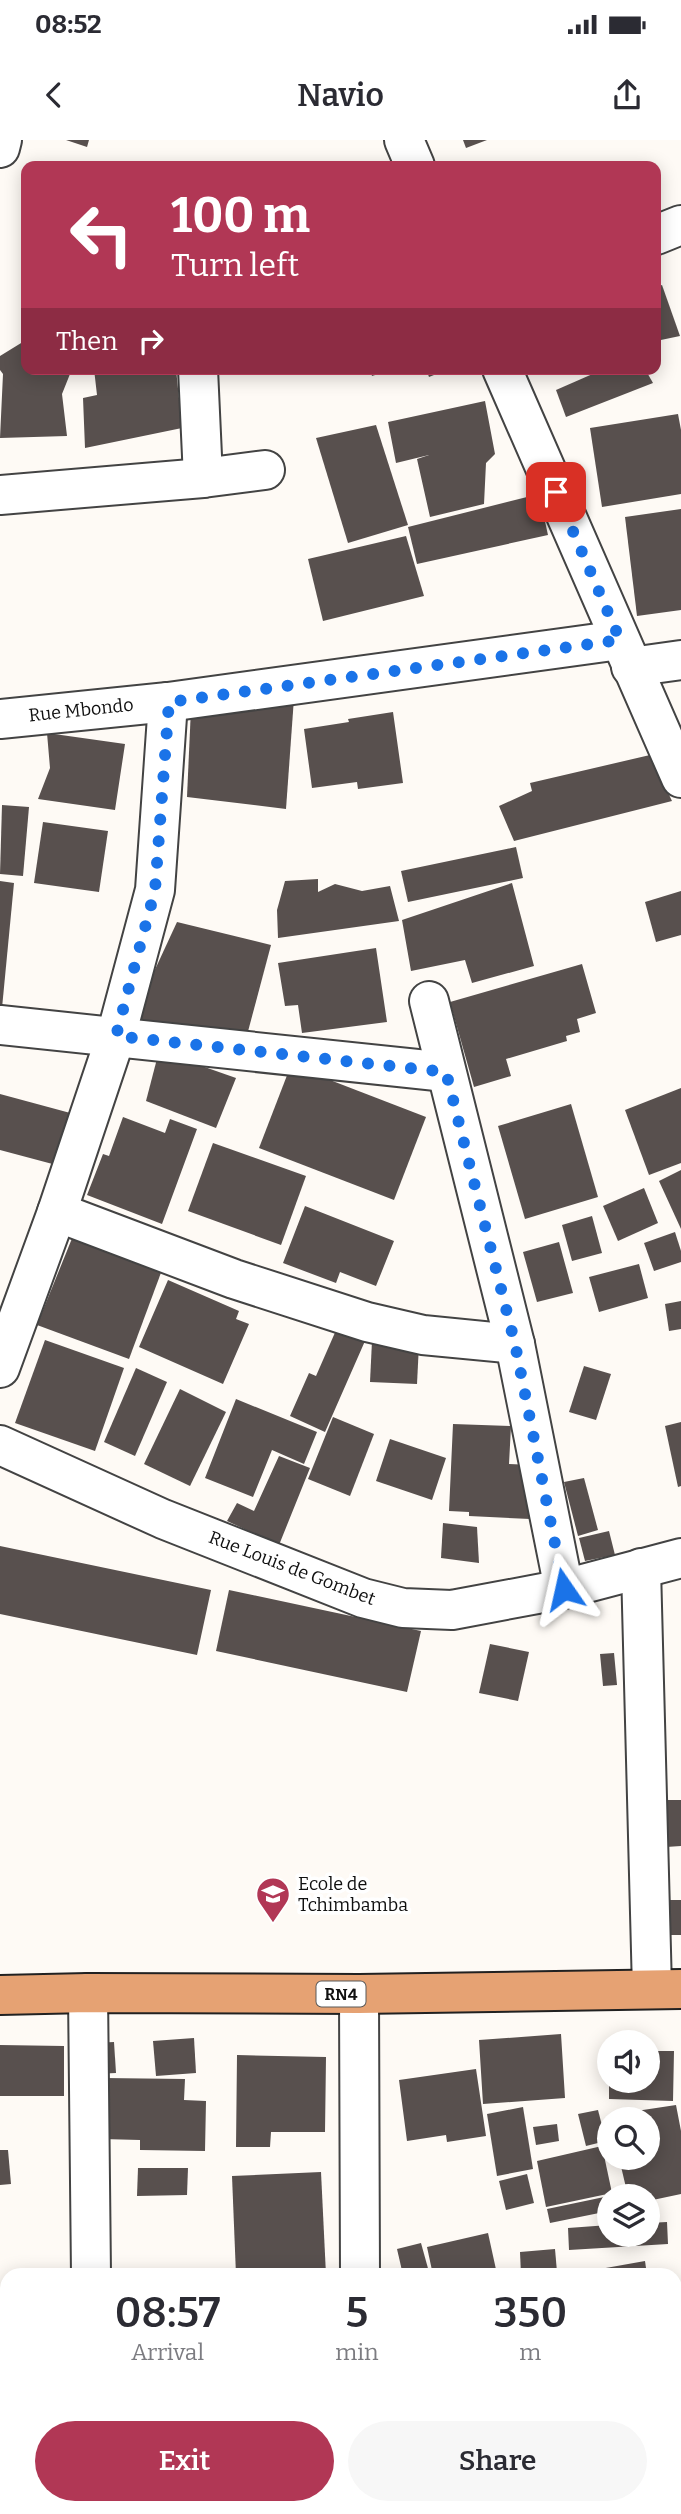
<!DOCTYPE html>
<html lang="en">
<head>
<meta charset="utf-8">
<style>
  :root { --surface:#fff; --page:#f7f7f7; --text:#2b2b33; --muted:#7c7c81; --accent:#b13755 }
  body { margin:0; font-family:Bitter,serif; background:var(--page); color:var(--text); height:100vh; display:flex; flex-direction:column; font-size:26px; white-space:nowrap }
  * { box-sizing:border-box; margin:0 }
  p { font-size:23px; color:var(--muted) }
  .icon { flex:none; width:38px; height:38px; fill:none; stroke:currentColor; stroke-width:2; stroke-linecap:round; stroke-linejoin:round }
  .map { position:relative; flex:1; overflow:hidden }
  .details { position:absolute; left:0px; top:2128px; width:682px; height:247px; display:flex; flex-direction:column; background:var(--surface); border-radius:21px 21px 0 0; box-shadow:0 4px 18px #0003 }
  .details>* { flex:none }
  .banner { position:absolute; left:21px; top:21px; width:640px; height:214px; border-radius:14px; box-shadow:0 4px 18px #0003; background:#b13755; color:#fff; overflow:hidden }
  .buttons { position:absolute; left:597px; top:1890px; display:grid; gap:14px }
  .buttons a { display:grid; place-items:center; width:63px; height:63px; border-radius:50%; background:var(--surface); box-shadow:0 4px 18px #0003; font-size:35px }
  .pin { position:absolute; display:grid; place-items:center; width:60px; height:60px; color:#fff; margin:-30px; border-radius:14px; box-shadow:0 4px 10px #0006 }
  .me { position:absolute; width:77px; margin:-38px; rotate:349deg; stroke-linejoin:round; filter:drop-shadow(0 0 5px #0008) }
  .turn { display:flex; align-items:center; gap:24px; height:147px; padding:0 35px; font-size:32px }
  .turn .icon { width:91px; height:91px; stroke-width:2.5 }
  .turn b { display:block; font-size:49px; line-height:60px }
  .then { display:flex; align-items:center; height:66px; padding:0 35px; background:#0003; gap:14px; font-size:26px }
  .eta { display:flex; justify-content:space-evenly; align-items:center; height:119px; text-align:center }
  .eta b { font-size:42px; font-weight:600; line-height:49px }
  .primary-button { display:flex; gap:14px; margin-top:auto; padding:14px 35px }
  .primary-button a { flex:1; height:80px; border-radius:42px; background:var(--accent); color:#fff; font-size:28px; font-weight:600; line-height:80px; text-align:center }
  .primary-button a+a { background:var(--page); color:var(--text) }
  .status { display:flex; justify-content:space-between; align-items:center; height:49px; padding:0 35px; background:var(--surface); direction:ltr }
  .status svg { height:19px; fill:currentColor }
  header { display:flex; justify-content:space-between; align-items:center; height:91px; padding:0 35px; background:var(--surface); font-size:32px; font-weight:600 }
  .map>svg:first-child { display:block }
  .building { fill:#58504e }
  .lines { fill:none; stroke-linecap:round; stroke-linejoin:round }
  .minor-casing { stroke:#434343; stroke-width:42 }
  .trunk-casing { stroke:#212121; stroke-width:42 }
  .minor { stroke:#fff; stroke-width:38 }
  .trunk { stroke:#e6a273; stroke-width:38 }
  .route { stroke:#1a73e8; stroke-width:12; stroke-dasharray:0 21.6 }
  .labels { text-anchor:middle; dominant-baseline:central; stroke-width:7; stroke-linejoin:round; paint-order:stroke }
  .shield { fill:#fff; stroke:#585858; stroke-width:2 }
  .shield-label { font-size:16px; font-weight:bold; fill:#101010 }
  .street-label { font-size:18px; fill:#101010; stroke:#fff }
  .poi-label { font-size:18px; fill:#101010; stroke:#fff; text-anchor:start }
</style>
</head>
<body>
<div class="status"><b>08:52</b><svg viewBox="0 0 49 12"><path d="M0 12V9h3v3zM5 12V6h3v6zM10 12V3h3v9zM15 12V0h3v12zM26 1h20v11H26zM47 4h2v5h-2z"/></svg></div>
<header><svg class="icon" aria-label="back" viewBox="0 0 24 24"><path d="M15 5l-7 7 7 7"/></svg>Navio<svg class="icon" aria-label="share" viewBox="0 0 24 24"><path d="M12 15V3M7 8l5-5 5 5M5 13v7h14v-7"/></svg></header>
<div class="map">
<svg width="681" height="2374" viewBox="0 0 681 2374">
  <rect width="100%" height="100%" fill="#fefaf5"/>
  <g class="building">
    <polygon points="66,0 89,0 87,7"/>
    <polygon points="463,0 487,0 466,8"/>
    <polygon points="662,145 680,196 656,201 656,147"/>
    <polygon points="26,200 26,229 72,229 62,254 67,296 0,298 3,234 0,230 0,216"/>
    <polygon points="94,229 176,229 182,288 85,308 83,258 97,255"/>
    <polygon points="370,229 391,229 391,230 372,236"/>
    <polygon points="426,229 449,229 429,237"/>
    <polygon points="604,229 645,229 653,243 566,277 556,250"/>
    <polygon points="485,261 495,314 486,323 484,364 430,377 417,319 429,315 396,323 388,282"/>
    <polygon points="678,274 681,290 681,354 602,367 590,288"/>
    <polygon points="376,285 408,385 348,403 316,298"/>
    <polygon points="539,354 548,395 417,424 408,387"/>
    <polygon points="681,369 681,470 637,476 625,377"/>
    <polygon points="406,396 424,456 323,481 308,419"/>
    <polygon points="294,558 286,669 187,657 191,568"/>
    <polygon points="393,572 403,643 358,649 357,642 312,648 304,589 349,582 348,579"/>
    <polygon points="47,593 125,604 115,670 38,659 50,628"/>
    <polygon points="650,615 672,661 514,701 499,666 532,651 530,643"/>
    <polygon points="2,665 29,667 23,736 0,734"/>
    <polygon points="43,682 108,691 99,752 34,743"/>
    <polygon points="516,707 523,738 408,762 401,731"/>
    <polygon points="318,739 318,752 335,744 362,751 390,746 399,781 278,798 277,770 285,741"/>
    <polygon points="0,741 14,743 2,868 0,868"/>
    <polygon points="512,743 534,826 472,843 465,820 411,831 402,780"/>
    <polygon points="681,751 681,795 656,802 645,762"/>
    <polygon points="177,782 271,805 246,899 128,888"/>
    <polygon points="376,808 387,882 302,893 298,865 285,866 278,823"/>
    <polygon points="582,824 596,873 577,879 580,892 566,896 567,901 506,919 511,936 474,947 450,862"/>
    <polygon points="159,911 236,938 216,988 146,961"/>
    <polygon points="291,925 426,977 394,1060 259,1008"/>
    <polygon points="681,948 681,1023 649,1035 625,970"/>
    <polygon points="0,954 74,974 60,1026 0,1010"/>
    <polygon points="571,964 598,1057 525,1079 498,986"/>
    <polygon points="123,977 165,993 170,979 197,989 162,1084 87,1055 103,1014 109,1016"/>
    <polygon points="213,1003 306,1036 281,1105 188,1071"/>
    <polygon points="681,1030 681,1089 659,1041"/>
    <polygon points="644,1048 658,1083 618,1101 603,1066"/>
    <polygon points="305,1066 394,1101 376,1146 340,1132 336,1143 283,1123"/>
    <polygon points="592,1076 602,1113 572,1121 562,1085"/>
    <polygon points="75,1091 162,1130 129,1219 37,1185"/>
    <polygon points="675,1092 681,1111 681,1122 654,1131 644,1103"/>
    <polygon points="559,1102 573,1153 537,1162 523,1112"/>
    <polygon points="639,1124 648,1158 599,1172 589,1137"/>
    <polygon points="168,1140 239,1171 236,1179 249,1184 223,1244 139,1207"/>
    <polygon points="681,1161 681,1189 669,1191 665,1164"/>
    <polygon points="337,1188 365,1201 325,1292 290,1276 309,1233 316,1236"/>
    <polygon points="45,1200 124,1228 95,1311 15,1283"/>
    <polygon points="372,1201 419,1204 417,1244 370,1242"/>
    <polygon points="584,1226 611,1234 596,1280 569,1272"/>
    <polygon points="136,1228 167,1242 135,1316 104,1302"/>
    <polygon points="180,1249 226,1272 190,1346 144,1324"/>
    <polygon points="236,1259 317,1292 304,1324 272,1310 253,1357 205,1338"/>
    <polygon points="333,1277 374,1294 350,1356 308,1339"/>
    <polygon points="681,1282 681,1346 678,1347 665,1286"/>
    <polygon points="453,1284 511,1286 509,1324 533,1325 530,1379 469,1376 469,1372 449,1371"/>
    <polygon points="390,1299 446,1318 432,1360 376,1341"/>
    <polygon points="279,1316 310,1328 279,1405 227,1381 237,1363 254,1371"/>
    <polygon points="584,1338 598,1390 578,1396 564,1342"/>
    <polygon points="443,1383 477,1387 479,1423 441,1418"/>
    <polygon points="609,1391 615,1415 585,1421 579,1398"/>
    <polygon points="0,1406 211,1450 197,1515 0,1474"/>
    <polygon points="229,1450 421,1491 407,1552 216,1511"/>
    <polygon points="490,1504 529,1512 518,1561 479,1553"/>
    <polygon points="614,1513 617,1545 603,1546 600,1514"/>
    <polygon points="666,1660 681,1660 681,1706 666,1707"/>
    <rect x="668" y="1760" width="13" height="35"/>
    <polygon points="561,1894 565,1958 483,1964 479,1900"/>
    <polygon points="194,1898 196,1933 156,1936 153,1901"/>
    <polygon points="114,1902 116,1933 95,1934 94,1903"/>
    <polygon points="0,1905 64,1906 64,1956 0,1956"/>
    <polygon points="648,1911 674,1911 673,1961 609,1959 609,1941 648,1941"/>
    <polygon points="237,1915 326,1917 325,1992 271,1992 270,2007 236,2007"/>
    <polygon points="476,1929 486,1996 447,2002 446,1995 407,2001 399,1940"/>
    <polygon points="104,1938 185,1939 184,1960 206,1961 205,2011 140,2010 140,2000 102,1999"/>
    <polygon points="676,1965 681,1991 681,2054 648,2061 648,2056 628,2056 619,2018 648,2018 648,1979 625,1979 623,1973"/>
    <polygon points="523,1967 533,2029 497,2036 487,1974"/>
    <polygon points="598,1970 606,2001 586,2006 578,1974"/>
    <polygon points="557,1984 559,2001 536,2005 533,1987"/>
    <polygon points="602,2006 612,2053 546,2067 537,2021"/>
    <polygon points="0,2010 8,2010 11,2044 0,2045"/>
    <polygon points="138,2028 188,2028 187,2055 137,2056"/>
    <polygon points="321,2032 326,2135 236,2135 232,2036"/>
    <polygon points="527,2034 534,2063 506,2070 499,2041"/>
    <polygon points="609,2056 609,2071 550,2083 547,2069"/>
    <polygon points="667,2082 668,2104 569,2110 568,2088 609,2085 609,2095 648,2095 648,2083"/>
    <polygon points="488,2093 497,2134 433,2135 427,2107"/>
    <polygon points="421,2103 429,2132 403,2135 397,2109"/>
    <polygon points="555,2109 557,2132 521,2135 520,2112"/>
    <polygon points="645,2121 647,2135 572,2135 572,2134"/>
    <rect x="0" y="2164" width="7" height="47"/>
    <polygon points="7,2216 7,2310 0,2311 0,2217"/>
    <polygon points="20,2368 93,2368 94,2374 21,2374"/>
    <polygon points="254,2368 312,2368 312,2374 255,2374"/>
    <polygon points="432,2368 470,2368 471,2374 432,2374"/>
    <polygon points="506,2368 558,2368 558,2374 488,2374 506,2370"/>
    <polygon points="572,2368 671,2368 672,2374 573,2374"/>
  </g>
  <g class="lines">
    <g class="minor-casing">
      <g id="minor">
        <polyline points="404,0 415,26"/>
        <polyline points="0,8 2,0"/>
        <polyline points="656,95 681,85"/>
        <polyline points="198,229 203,338"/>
        <polyline points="502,229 681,638"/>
        <polyline points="0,355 203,338 265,330"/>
        <polyline points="631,527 681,520"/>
        <polyline points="0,579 168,562 620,500"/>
        <polyline points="429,861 515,1204 564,1449"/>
        <polyline points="0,885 446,932"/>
        <polyline points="57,1072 234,1139 367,1182 423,1195 515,1204"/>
        <polyline points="0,1228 57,1072 116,896 155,750 168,562"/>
        <polyline points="0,1305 163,1379 363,1458 403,1468 452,1470 564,1449 681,1418"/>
        <polyline points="641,1428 652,1849"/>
        <polyline points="88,1853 91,2135"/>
        <polyline points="359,1854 360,2135"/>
        <polyline points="676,2259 681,2259"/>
        <polyline points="364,2368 364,2374"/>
      </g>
    </g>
    <g class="trunk-casing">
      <polyline id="trunk" points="0,1855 88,1853 359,1854 681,1849"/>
    </g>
    <use href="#minor" class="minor"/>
    <use href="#trunk" class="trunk"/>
  </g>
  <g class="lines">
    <polyline class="route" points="556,352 620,500 169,562 155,750 116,896 446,932 515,1204 564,1449"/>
  </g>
  <defs>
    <g id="school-pin" transform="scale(1.75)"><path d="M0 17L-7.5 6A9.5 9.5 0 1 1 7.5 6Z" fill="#b13755" stroke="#fff"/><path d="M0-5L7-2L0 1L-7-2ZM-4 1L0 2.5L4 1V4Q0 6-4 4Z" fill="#fff"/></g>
  </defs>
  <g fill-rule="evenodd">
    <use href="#school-pin" x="273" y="1754"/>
  </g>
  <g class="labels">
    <rect class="shield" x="316.5" y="1841.5" width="49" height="25" rx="5"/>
    <g class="shield-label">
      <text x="341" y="1854">RN4</text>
    </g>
    <g class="street-label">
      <text transform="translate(81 570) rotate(-6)">Rue Mbondo</text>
      <text transform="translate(292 1428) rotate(21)">Rue Louis de Gombet</text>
    </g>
    <g class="poi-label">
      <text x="298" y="1744">Ecole de<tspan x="298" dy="21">Tchimbamba</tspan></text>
    </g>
  </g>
</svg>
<div class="buttons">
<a><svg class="icon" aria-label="sound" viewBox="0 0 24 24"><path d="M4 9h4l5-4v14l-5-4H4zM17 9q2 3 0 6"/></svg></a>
<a><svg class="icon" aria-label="search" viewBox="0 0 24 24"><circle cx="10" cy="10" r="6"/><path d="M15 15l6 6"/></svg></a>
<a><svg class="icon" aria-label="layers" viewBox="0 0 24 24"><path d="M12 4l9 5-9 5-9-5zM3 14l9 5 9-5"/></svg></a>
</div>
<div class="pin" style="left:556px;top:352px;background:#d93025"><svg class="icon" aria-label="arrive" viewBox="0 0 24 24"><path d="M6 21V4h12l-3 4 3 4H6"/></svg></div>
<svg class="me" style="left:564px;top:1449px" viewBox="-20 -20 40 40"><path d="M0-17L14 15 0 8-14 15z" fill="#1a73e8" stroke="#fff" stroke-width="4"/></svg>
<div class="banner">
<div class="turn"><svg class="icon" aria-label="left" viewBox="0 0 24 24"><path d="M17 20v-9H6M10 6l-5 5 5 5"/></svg><div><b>100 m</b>Turn left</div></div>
<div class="then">Then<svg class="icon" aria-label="right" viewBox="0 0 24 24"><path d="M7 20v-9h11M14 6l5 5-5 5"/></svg></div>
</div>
<section class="details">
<div class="eta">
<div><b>08:57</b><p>Arrival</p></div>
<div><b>5</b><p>min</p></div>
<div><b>350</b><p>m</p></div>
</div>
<div class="primary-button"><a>Exit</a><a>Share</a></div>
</section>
</div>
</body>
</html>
